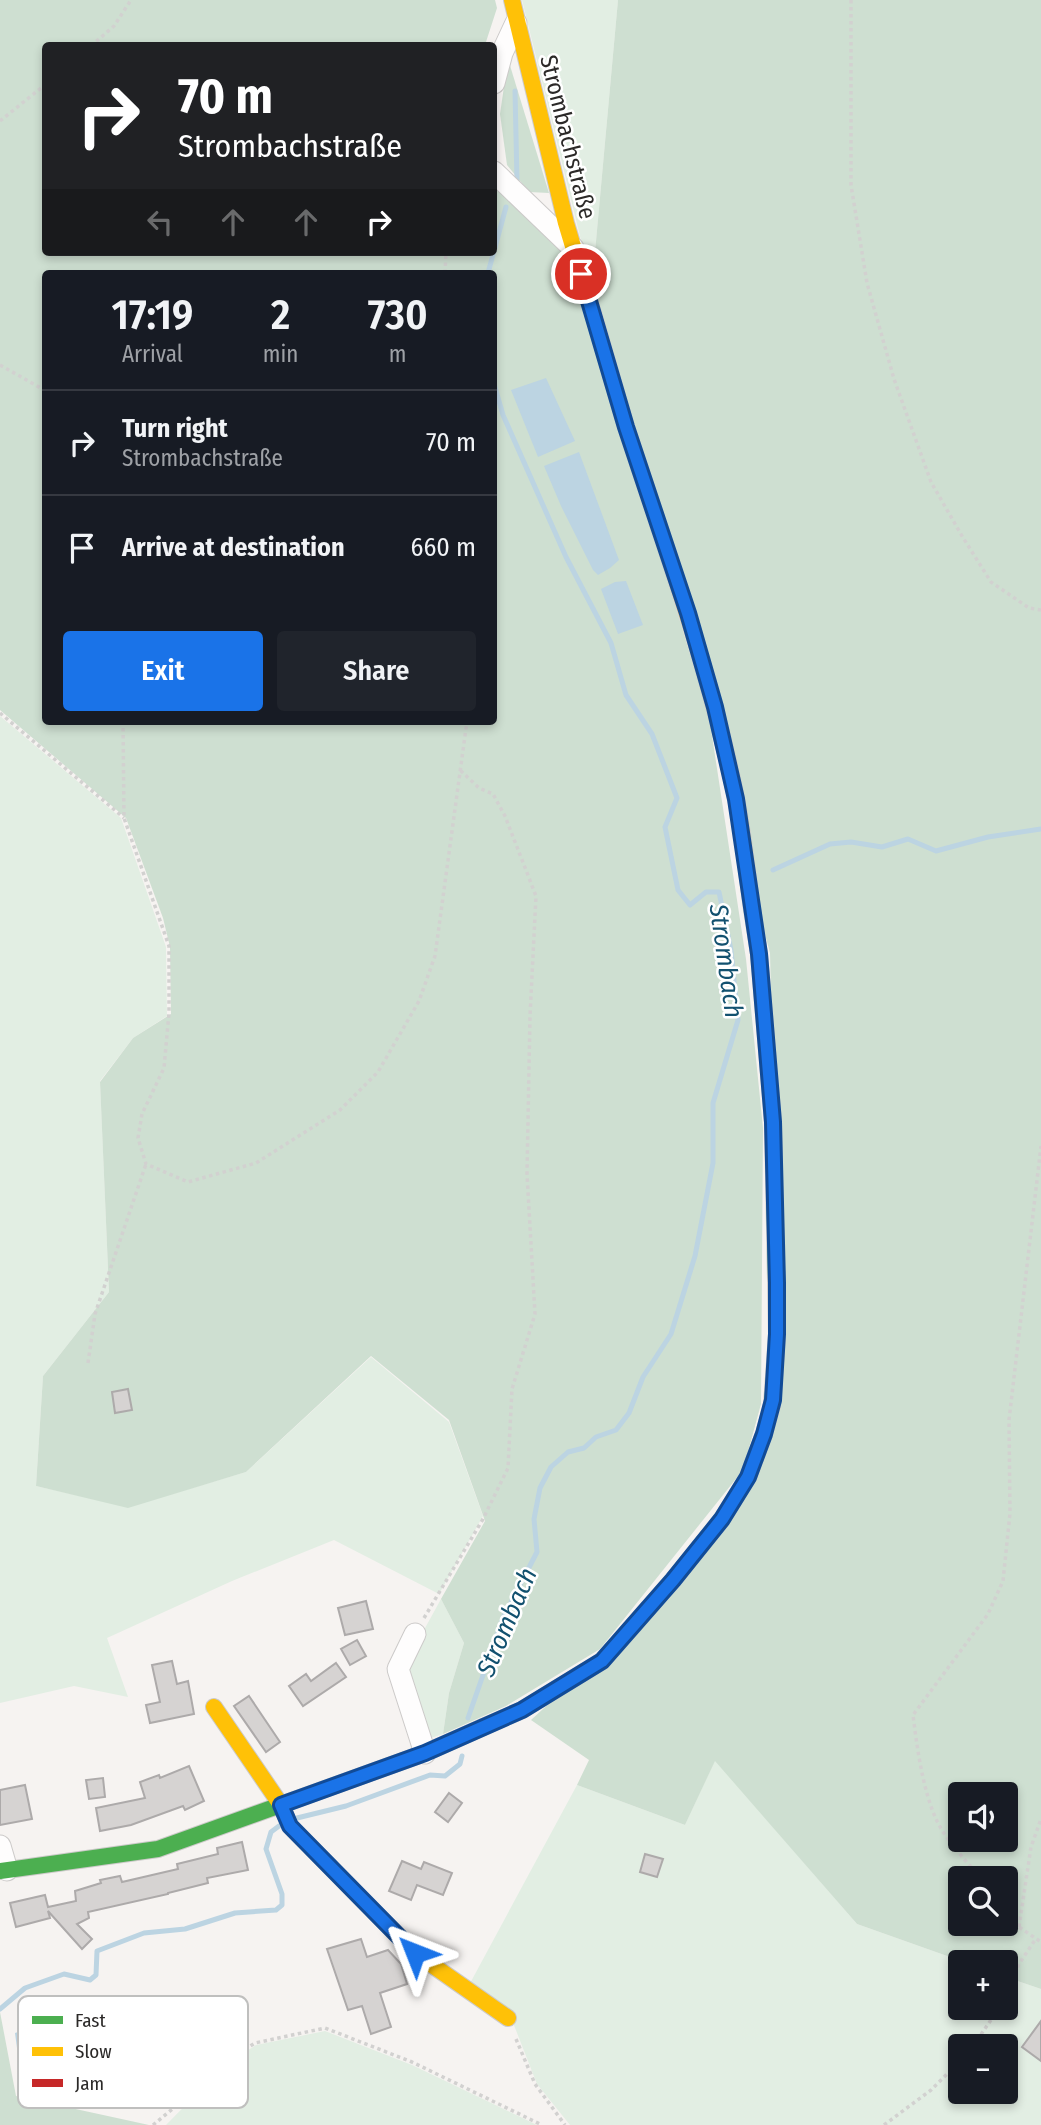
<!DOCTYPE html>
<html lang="en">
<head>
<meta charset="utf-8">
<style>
  :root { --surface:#171b24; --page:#20242c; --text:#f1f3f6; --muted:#9ea1a6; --line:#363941; --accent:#1a73e8 }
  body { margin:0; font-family:"Fira Sans Condensed",sans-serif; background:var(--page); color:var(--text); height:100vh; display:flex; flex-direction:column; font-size:26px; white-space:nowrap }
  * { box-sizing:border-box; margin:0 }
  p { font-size:23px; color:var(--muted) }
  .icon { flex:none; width:38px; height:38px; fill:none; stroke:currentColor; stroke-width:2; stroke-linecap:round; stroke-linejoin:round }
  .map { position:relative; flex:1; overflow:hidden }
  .drawer { position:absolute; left:42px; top:270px; width:455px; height:455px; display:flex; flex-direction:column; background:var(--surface); border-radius:7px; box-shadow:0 4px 10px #0003 }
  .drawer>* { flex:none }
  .guide { position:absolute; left:42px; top:42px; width:455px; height:214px; border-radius:7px; box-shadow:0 4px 10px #0003; background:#202124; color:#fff; overflow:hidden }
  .tools { position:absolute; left:948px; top:1782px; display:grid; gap:14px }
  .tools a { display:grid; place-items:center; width:70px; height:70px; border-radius:7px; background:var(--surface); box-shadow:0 4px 10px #0003; font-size:35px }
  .pin { position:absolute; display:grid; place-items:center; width:60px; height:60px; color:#fff; margin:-30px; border:4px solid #fff; border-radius:50%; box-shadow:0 2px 7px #0007 }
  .me { position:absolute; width:77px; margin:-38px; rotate:315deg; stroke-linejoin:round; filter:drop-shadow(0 0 5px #0008) }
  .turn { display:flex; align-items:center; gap:24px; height:147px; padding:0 21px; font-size:32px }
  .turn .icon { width:91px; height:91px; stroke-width:2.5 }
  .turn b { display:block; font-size:49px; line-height:60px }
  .lanes { display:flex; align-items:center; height:66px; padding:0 21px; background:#0003; justify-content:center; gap:35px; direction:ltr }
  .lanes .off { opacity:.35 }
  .eta { display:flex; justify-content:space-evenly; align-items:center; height:119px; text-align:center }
  .eta b { font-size:42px; font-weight:600; line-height:49px }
  .primary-button { display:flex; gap:14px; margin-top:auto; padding:14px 21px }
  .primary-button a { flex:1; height:80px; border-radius:7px; background:var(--accent); color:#fff; font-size:28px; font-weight:600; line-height:80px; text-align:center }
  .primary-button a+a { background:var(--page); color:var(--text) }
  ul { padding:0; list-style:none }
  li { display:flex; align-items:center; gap:21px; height:105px; padding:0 21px; border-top:2px solid var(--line) }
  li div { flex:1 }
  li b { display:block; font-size:26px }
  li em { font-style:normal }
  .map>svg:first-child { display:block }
  .green { fill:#e2eee3; fill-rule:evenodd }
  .forest { fill:#cedfd1; fill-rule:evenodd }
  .water { fill:#bcd4e2 }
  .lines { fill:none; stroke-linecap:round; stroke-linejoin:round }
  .stream { stroke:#bcd4e2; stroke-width:5 }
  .building { fill:#d6d3d2; stroke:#adaaaa; stroke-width:2 }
  .street-casing { stroke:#cccac9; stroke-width:23 }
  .fast-casing { stroke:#cccac9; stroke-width:18 }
  .slow-casing { stroke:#cccac9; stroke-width:18 }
  .jam-casing { stroke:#cccac9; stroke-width:18 }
  .path { stroke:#d2d1d0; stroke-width:3.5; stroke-dasharray:3.5 3.5; stroke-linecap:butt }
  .street { stroke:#fefdfd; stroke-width:21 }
  .fast { stroke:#4caf50; stroke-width:16 }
  .slow { stroke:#ffc107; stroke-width:16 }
  .jam { stroke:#c62828; stroke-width:16 }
  .route-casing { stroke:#114b97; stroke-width:18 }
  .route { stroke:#1a73e8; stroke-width:12 }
  .labels { text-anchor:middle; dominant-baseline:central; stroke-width:5; stroke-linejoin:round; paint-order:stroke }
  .street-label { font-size:24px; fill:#2b2928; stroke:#fff }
  .water-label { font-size:26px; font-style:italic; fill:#12516f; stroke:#fff }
  .key { fill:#fff; stroke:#bfbfbe; stroke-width:2 }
  .key-label { font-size:19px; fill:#2b2928 }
</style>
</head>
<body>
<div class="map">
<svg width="1041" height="2125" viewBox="0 0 1041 2125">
  <rect width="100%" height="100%" fill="#f6f3f1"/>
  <g class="green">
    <polygon points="522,0 618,0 592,285"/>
    <polygon points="0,716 121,818 166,947 167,1016 133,1038 100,1081 109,1292 43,1376 36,1486 128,1507 246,1472 371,1357 449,1422 483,1516 439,1594 334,1540 232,1581 107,1638 128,1697 74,1686 0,1703"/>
    <polygon points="441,1599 464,1643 449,1693 443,1734 422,1741 402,1670"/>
    <path d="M715,1760L857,1924L964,1962H961V2007H1006V1977L1041,1989V2125H570L537,2084L510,2015L468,1987L577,1785L685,1825ZM961,2046H1006V2091H961Z"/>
    <polygon points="325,2031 412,2065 537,2125 166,2125 224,2066 256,2045"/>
  </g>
  <g class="forest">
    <path d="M0,0H495L497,8L485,45L46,46V252H494V184L566,249L709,716L746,959L763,1128L761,1404L743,1470L600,1649L506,1706L443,1734L449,1693L464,1643L441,1599L485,1521L449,1420L371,1356L246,1472L128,1508L36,1486L43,1376L109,1292L100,1082L133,1038L171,1014L170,947L163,918L126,818L0,710ZM46,273H494V721H46Z"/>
    <path d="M618,0H1041V1989L1006,1977V1962H964L857,1924L715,1761L685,1825L577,1785L589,1760L531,1720L678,1585L781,1400L770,953L592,285ZM961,1794H1006V1839H961ZM961,1878H1006V1923H961Z"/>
    <polygon points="508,59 549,193 529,192 507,165 500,114"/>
    <polygon points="0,2012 16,2096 149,2125 0,2125"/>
  </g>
  <g class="water">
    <polygon points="546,378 575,441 538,457 511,390"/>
    <polygon points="579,452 619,560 610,568 598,575 593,570 561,506 544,466"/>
    <polygon points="626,581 643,625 618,634 601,589 615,582"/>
    <polygon points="89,2013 92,2015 104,2038 70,2049 41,2048 33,2051 17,2048 15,2033 42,2024"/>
  </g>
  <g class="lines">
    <g class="stream">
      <polyline points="515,91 517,181"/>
      <polyline points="488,273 506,207"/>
      <polyline points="773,870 830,844 851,842 882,847 908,839 936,851 988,837 1041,829"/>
      <polyline points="468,1718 503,1618 537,1552 534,1519 540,1488 551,1467 568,1452 584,1448 596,1437 616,1430 629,1413 643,1377 671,1334 695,1256 713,1163 713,1103 738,1020 731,950 719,892 706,892 690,905 678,890 665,827 677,798 652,734 626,695 611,643 566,557 503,415 494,384"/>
      <polyline points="297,1818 346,1806 430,1775 445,1776 460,1764 462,1756"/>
      <polyline points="0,2009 25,1988 64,1974 90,1980 96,1975 97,1951 144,1933 185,1929 235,1913 276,1910 282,1905 282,1894 266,1849 271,1832 279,1826"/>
    </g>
  </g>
  <g class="building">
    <polygon points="128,1389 132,1410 115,1413 112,1392"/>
    <polygon points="366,1601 373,1629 345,1635 338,1608"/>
    <polygon points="357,1640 366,1656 350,1665 341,1649"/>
    <polygon points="172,1661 177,1684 188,1681 194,1714 150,1723 146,1705 160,1702 152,1665"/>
    <polygon points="336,1663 346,1677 303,1706 289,1686 306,1674 311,1681"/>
    <polygon points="249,1696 280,1742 266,1752 234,1706"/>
    <polygon points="189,1766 204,1801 185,1810 183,1806 131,1825 100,1831 96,1808 145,1798 140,1782 159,1775 160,1778"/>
    <polygon points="103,1778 105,1797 89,1799 86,1780"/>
    <polygon points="25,1785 32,1819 0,1825 0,1790"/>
    <polygon points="449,1793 462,1803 448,1822 435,1812"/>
    <polygon points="242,1842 248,1870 207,1878 208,1883 168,1893 168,1894 88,1912 89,1918 77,1924 92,1939 82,1949 48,1911 50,1918 16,1927 10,1903 45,1895 48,1907 76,1901 75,1891 101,1883 100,1880 120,1876 122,1882 178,1869 177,1864 218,1854 217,1848"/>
    <polygon points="645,1854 663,1859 657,1877 640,1872"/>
    <polygon points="402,1861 421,1869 424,1862 452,1873 443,1895 417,1885 411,1900 389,1891"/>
    <polygon points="361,1939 367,1957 388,1950 401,1964 407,1984 380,1993 391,2027 371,2034 362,2006 348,2010 327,1949"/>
    <polygon points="1041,2021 1041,2061 1022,2047"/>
  </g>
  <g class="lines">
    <g class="street-casing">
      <g id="street">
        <polyline points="494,83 502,53 516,23"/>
        <polyline points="494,172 573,248"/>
        <polyline points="415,1634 398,1669 425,1753"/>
        <polyline points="0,1846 7,1870"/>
      </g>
    </g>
    <g class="fast-casing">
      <g id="fast">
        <polyline points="752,909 759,954 773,1122 777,1334 772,1405"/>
        <polyline points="0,1871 158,1849 425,1753 483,1727"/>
      </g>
    </g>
    <g class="slow-casing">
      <g id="slow">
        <polyline points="512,0 566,223 593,313"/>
        <path d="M658,524C688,614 717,705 736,798C743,834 747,872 752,909"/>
        <polyline points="214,1707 281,1805 290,1826 415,1953 508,2018"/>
      </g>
    </g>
    <g class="jam-casing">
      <g id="jam">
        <polyline points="593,313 626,427 658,524"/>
        <polyline points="483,1727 522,1710 602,1661 673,1580 722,1519 748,1477 764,1434 772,1405"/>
      </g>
    </g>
    <g class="path">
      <polyline points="851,0 851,185 867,283 894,379 931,482 962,536 991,582 1029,608 1041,610"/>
      <polyline points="91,46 114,26 131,0"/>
      <polyline points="0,121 46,84"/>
      <polyline points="445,273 446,252"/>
      <polyline points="0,365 46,391"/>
      <polyline points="0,713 124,818"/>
      <polyline points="123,721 124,818 169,946 169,1013 164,1068 142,1114 138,1138 146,1164 188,1182 256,1163 340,1110 378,1072 419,1001 435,956 467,721"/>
      <polyline points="88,1363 95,1314 146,1164"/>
      <polyline points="424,1618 483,1519 508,1468 512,1389 535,1314 527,1174 530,1016 536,896 505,816 493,794 479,788 460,770"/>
      <path d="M980,1878C966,1860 947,1842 937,1821C923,1792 917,1747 913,1715L988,1614L1003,1581L1010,1513L1009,1420L1041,1146"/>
      <polyline points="1006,1911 1019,1927 1041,1942"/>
      <polyline points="1019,1927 1031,1847 1041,1819"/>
      <polyline points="1006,1993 1019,1964 1035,1940"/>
      <polyline points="516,2039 535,2084 565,2125"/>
      <polyline points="973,2046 1000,2007"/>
      <polyline points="153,2125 176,2106 222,2064 255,2043 325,2028 412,2062 542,2125"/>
      <polyline points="884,2125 931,2090 961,2060"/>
    </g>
    <use href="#street" class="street"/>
    <use href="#fast" class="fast"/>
    <use href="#slow" class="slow"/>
    <use href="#jam" class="jam"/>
  </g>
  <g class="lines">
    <g class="route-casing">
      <polyline id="route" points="415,1953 290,1826 281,1805 425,1753 522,1710 602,1661 673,1580 722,1519 748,1477 764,1434 773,1400 777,1334 777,1283 773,1122 759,954 736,799 715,707 688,613 626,427 581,274"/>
    </g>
    <use href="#route" class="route"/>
  </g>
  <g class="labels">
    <g class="street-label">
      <text transform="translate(568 137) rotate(76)">Strombachstraße</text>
    </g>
    <g class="water-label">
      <text transform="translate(726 961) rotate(82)">Strombach</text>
      <text transform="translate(507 1622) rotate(-67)">Strombach</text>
    </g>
  </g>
  <rect x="18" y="1996" width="230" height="112" rx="10" class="key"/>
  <rect x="32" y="2016" width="31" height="8" fill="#4caf50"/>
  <rect x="32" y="2047" width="31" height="9" fill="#ffc107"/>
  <rect x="32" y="2079" width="31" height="8" fill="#c62828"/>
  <g class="key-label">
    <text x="75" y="2027">Fast</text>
    <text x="75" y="2058">Slow</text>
    <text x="75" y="2090">Jam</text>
  </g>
</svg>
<div class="tools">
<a><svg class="icon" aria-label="sound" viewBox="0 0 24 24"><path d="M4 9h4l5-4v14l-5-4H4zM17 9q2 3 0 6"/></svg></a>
<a><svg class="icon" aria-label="search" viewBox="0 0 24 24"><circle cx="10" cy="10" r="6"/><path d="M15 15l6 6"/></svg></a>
<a>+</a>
<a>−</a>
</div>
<div class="pin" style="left:581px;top:274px;background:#d93025"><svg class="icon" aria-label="arrive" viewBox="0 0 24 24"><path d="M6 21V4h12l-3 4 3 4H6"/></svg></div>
<svg class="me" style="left:415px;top:1953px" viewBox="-20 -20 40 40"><path d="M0-17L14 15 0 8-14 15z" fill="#1a73e8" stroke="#fff" stroke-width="4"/></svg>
<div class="guide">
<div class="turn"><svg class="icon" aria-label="right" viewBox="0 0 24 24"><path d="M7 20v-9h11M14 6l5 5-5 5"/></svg><div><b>70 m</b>Strombachstraße</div></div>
<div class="lanes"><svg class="icon off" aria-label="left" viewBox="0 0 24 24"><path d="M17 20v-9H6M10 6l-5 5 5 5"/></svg><svg class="icon off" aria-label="ahead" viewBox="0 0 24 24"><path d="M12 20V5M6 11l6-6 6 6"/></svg><svg class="icon off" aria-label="ahead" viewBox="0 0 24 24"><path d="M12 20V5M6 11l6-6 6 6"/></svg><svg class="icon" aria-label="right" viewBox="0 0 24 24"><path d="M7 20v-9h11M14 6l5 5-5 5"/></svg></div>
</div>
<section class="drawer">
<div class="eta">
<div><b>17:19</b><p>Arrival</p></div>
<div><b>2</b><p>min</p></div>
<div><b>730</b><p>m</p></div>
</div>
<ul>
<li><svg class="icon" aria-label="right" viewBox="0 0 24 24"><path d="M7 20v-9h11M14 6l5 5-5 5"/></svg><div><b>Turn right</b><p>Strombachstraße</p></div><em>70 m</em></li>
<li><svg class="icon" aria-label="arrive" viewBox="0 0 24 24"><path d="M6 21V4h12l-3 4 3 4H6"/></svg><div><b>Arrive at destination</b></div><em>660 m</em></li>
</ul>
<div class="primary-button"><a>Exit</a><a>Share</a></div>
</section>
</div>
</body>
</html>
